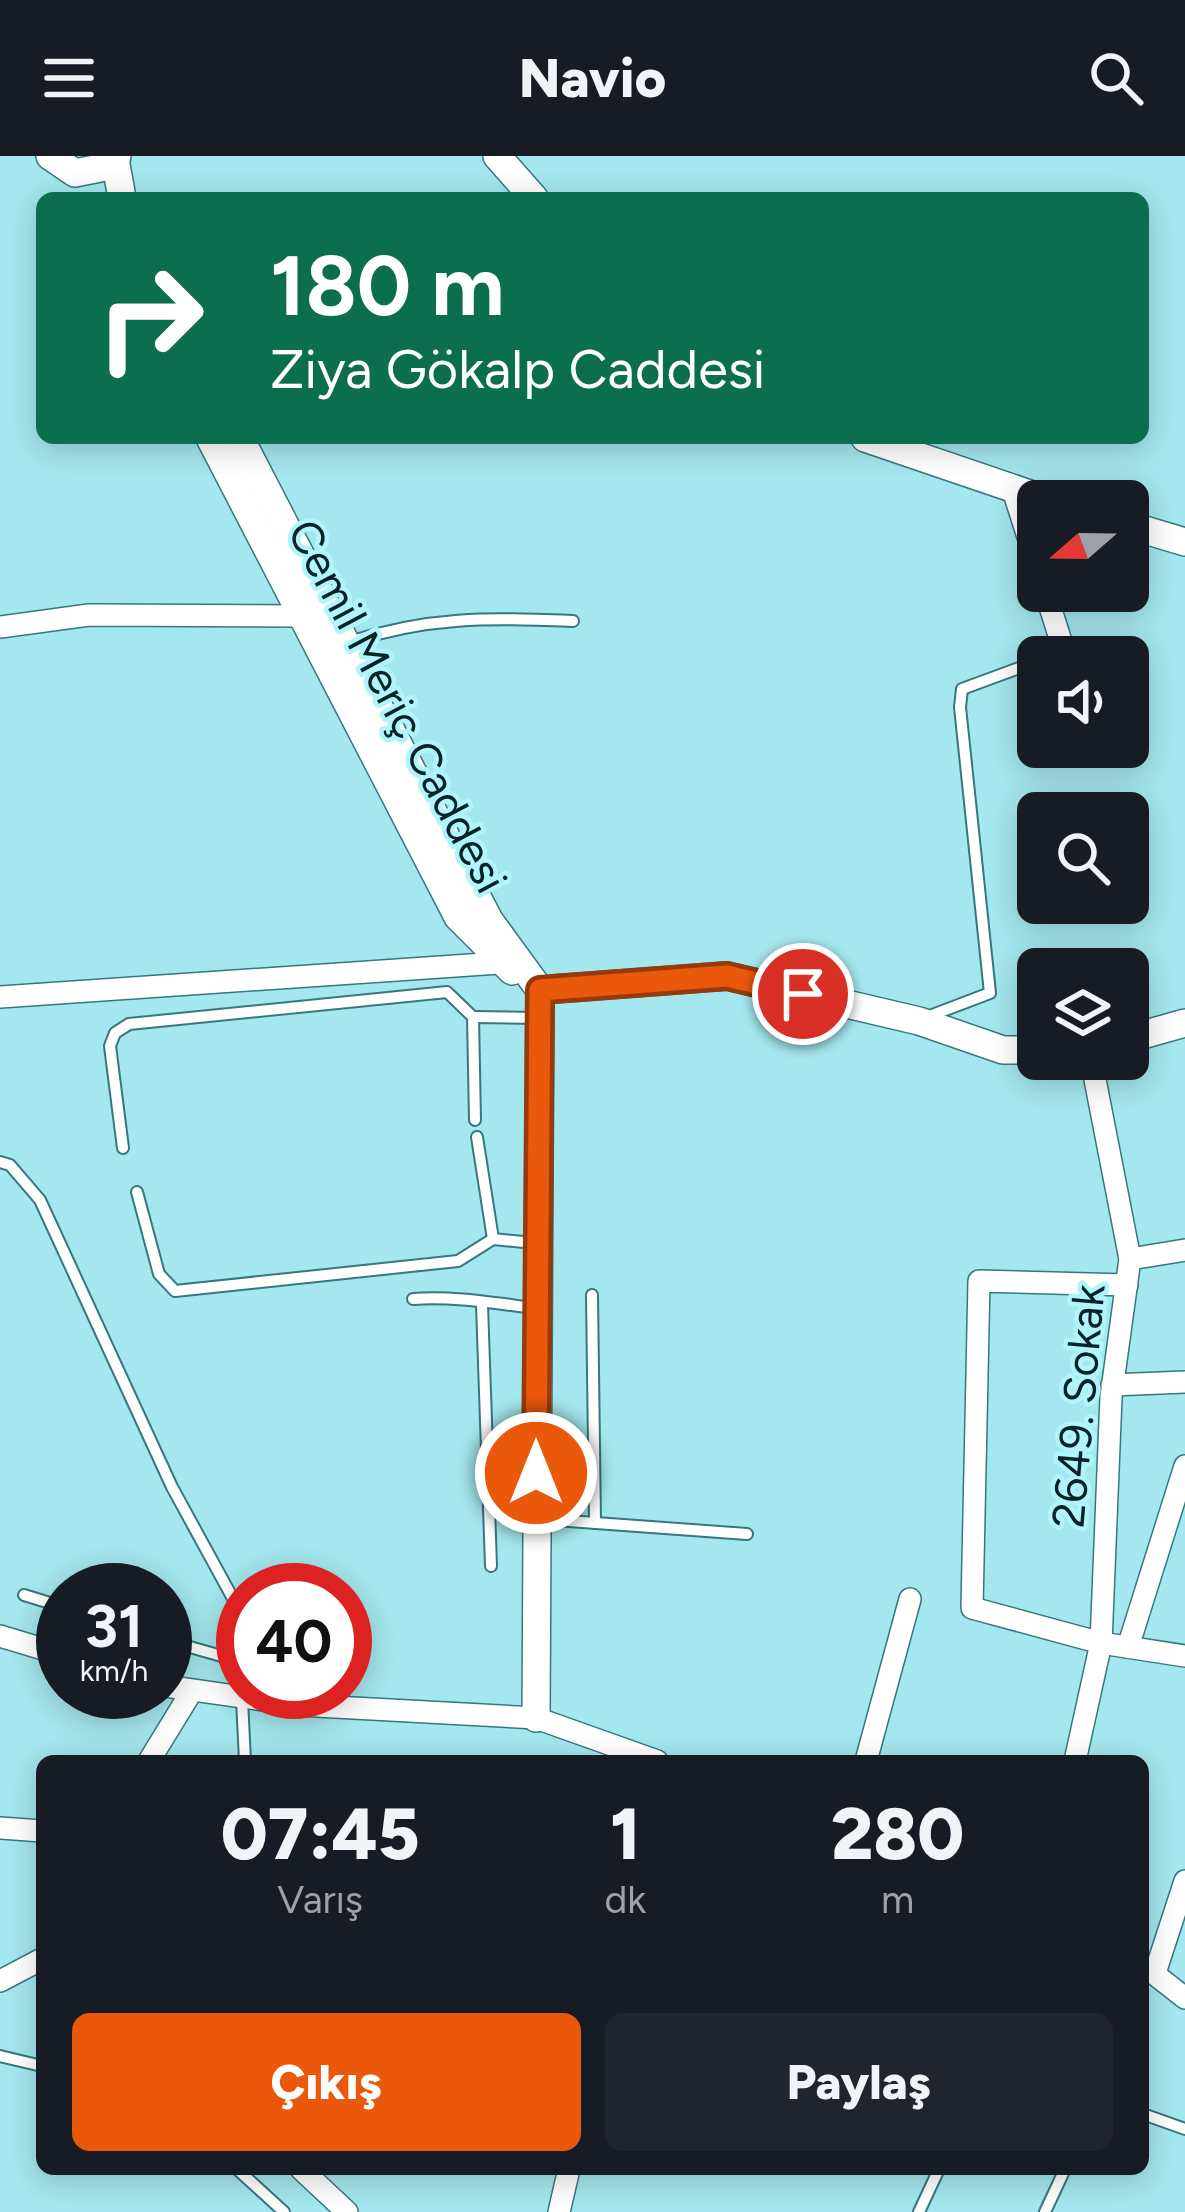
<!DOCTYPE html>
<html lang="tr">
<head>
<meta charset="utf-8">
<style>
  :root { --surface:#171b24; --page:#20242c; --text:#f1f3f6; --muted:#9ea1a6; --accent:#ea580c }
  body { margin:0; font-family:Figtree,sans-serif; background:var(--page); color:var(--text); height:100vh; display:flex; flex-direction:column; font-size:45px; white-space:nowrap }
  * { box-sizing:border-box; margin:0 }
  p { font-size:39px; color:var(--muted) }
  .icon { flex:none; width:66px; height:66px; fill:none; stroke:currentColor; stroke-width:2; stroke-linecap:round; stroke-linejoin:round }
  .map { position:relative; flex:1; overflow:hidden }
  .details { position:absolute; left:36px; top:1599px; width:1113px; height:420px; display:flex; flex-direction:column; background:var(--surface); border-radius:18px; box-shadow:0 6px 30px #0003 }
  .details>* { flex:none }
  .banner { position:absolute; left:36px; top:36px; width:1113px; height:252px; border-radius:18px; box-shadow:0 6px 30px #0003; background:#0b6e4f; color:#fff; overflow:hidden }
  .needle { width:78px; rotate:250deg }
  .buttons { position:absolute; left:1017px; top:324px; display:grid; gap:24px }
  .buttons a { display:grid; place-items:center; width:132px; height:132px; border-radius:18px; background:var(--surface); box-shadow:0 6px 30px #0003; font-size:60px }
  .speed { position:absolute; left:36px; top:1407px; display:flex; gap:24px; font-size:60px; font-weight:700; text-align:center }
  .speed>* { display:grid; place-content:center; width:156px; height:156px; border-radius:50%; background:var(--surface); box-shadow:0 6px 30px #0003; line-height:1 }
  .speed small { font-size:30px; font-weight:400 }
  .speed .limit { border:18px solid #d22; background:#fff; color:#111 }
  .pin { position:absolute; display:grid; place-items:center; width:102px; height:102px; color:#fff; margin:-51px; border:6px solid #fff; border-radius:50%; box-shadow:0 3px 12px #0007 }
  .me { position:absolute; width:132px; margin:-66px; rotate:0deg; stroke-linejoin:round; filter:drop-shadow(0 0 9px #0008) }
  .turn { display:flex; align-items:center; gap:42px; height:252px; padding:0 36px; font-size:54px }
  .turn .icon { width:156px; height:156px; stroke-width:2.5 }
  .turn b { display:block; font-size:84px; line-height:102px }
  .eta { display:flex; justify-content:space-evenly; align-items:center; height:204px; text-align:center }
  .eta b { font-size:72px; font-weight:800; line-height:84px }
  .button { display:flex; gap:24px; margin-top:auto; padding:24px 36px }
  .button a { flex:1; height:138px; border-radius:18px; background:var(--accent); color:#fff; font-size:48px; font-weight:800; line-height:138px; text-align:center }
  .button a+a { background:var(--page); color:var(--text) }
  header { display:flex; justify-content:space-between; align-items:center; height:156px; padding:0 36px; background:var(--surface); font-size:54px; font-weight:800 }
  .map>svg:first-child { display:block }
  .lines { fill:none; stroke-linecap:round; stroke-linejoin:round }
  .lane-casing { stroke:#35787f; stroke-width:14 }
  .street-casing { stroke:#35787f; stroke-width:24 }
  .secondary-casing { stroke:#35787f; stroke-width:30 }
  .lane { stroke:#fff; stroke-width:10 }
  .street { stroke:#fff; stroke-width:21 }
  .secondary { stroke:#fff; stroke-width:27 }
  .route-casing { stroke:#983908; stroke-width:30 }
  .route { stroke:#ea580c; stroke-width:21 }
  .labels { text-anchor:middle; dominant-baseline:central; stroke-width:9; stroke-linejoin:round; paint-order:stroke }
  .street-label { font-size:45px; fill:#062326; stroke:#b1f5fc }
</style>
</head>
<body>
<header><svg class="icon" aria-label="menu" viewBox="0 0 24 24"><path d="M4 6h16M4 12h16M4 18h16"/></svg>Navio<svg class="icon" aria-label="search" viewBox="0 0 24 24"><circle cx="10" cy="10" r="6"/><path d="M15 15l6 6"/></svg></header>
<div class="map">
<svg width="1185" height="2056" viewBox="0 0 1185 2056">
  <rect width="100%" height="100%" fill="#a4e7ee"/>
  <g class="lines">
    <g class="lane-casing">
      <g id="lane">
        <path d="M346,487C430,460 486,462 573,465"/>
        <polyline points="473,861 535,862"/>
        <polyline points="927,861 990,837 960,551 962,533 1038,505"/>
        <polyline points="477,981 493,1083 534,1087"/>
        <polyline points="123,992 110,890 115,877 129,868 447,836 473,861 475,964"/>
        <polyline points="0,1006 10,1009 40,1044 172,1331 243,1461"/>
        <polyline points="137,1036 159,1118 175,1135 458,1105 493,1083"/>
        <polyline points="592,1139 595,1367"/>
        <path d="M413,1143C454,1140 493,1147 534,1152"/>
        <polyline points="482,1149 491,1410"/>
        <polyline points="541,1363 747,1378"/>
        <polyline points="24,1439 63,1451"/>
        <polyline points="165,1484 243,1506"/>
        <polyline points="242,1543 245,1605"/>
        <polyline points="0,1900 42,1910"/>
        <polyline points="1143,1958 1185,1973"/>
        <polyline points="237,2013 284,2056"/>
        <polyline points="919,2056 939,2013"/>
        <polyline points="1045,2056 1065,2013"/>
      </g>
    </g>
    <g class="street-casing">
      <g id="street">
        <polyline points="1013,334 1038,412"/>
        <polyline points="1045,435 1065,498"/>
        <polyline points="0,471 89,459 301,460"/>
        <polyline points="0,841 499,807"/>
        <polyline points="1130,1103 1185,1094"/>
        <polyline points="1127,1129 979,1125 972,1452 1101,1487 1185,1500"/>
        <polyline points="1112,1229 1185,1226"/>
        <polyline points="0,1480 63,1499"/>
        <polyline points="1128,1491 1185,1310"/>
        <polyline points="165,1530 298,1549 536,1562 657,1605"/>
        <polyline points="149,1605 190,1538"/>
        <polyline points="866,1605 910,1443"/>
        <polyline points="1075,1605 1101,1487 1111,1241 1130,1103 1091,903"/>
        <polyline points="0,1672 42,1675"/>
        <polyline points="1148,1813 1185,1842"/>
        <polyline points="1155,1817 1185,1725"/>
        <polyline points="0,1825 42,1803"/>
        <polyline points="301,2013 347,2056"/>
        <polyline points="559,2056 569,2013"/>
      </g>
    </g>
    <g class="secondary-casing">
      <g id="secondary">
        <polyline points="50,0 75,17 105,11 117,0"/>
        <polyline points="497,0 534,42"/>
        <polyline points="115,3 122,42"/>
        <polyline points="210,282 458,761 512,815"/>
        <polyline points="240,282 489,764 540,834 536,1562"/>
        <polyline points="865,282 1050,345"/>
        <polyline points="1128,369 1185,386"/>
        <polyline points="540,834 727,820 919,865 1003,894 1038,894"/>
        <polyline points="1128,883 1185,867"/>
      </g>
    </g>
    <use href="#lane" class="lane"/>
    <use href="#street" class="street"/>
    <use href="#secondary" class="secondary"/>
  </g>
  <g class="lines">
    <g class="route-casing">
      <polyline id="route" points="536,1317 540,834 727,820 803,838"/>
    </g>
    <use href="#route" class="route"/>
  </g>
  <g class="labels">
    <g class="street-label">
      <text transform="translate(398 550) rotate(62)">Cemil Meriç Caddesi</text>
      <text transform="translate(1078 1250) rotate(-85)">2649. Sokak</text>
    </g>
  </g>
</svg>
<div class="buttons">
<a><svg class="needle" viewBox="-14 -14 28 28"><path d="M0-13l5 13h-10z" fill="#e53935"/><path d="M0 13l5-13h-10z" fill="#9ea1a6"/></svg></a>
<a><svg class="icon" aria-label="sound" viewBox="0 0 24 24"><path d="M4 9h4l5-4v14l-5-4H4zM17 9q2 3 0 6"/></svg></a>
<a><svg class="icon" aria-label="search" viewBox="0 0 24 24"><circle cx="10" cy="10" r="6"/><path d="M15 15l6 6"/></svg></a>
<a><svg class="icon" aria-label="layers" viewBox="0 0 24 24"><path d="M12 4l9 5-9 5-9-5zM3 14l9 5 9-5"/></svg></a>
</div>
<div class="speed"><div>31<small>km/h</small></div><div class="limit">40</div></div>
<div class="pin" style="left:803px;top:838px;background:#d93025"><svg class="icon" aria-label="arrive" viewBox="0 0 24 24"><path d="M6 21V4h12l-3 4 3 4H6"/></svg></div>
<svg class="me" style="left:536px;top:1317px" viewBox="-20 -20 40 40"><circle r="17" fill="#ea580c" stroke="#fff" stroke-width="3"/><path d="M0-11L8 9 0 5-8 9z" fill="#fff"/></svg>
<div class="banner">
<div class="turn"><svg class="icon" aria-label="right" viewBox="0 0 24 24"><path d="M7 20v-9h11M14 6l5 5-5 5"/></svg><div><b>180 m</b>Ziya Gökalp Caddesi</div></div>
</div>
<section class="details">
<div class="eta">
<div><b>07:45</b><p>Varış</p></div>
<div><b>1</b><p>dk</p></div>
<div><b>280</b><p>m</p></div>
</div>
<div class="button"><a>Çıkış</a><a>Paylaş</a></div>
</section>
</div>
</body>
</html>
